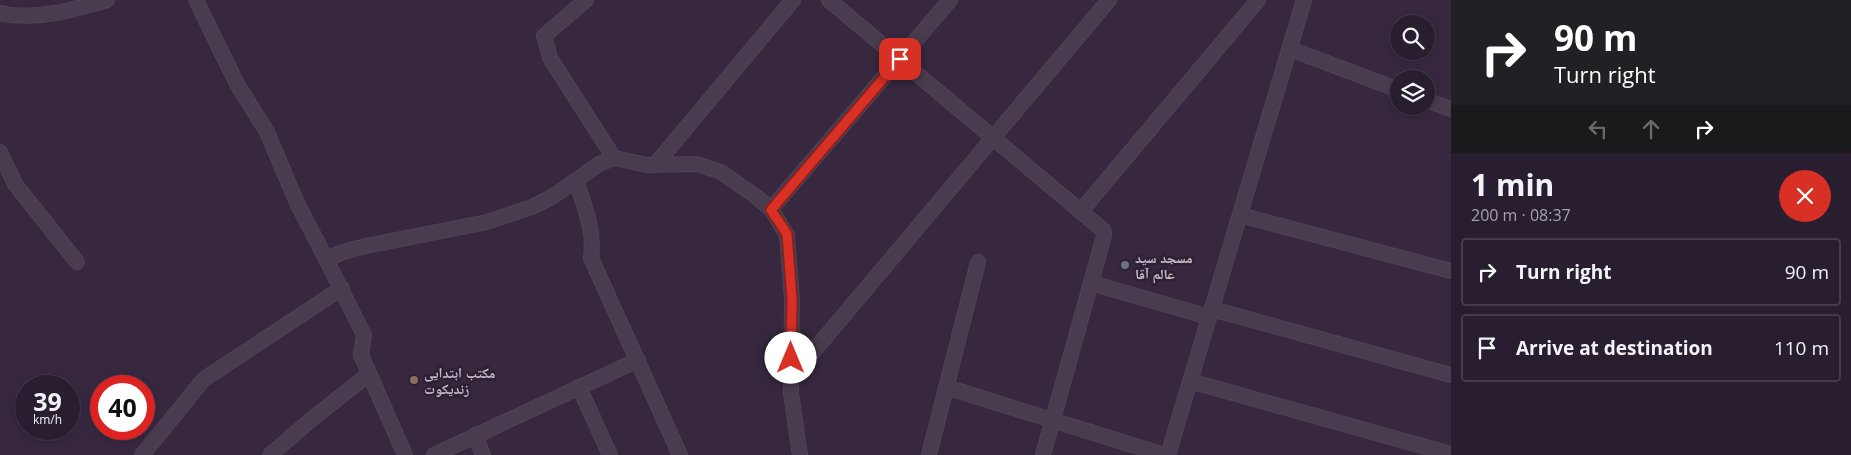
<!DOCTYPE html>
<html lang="en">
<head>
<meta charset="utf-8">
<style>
  :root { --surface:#291e2f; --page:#312737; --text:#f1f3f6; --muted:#a5a2aa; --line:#453c4b }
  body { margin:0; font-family:"Open Sans","Noto Naskh Arabic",sans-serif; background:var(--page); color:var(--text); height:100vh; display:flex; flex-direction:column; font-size:19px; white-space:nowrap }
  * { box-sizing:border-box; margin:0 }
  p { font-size:16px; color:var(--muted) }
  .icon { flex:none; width:28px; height:28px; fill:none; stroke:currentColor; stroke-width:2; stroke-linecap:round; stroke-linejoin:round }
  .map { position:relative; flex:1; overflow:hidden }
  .side { display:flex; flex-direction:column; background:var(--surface); width:400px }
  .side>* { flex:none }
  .guide { background:#202124; color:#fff; overflow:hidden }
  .buttons { position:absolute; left:1390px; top:15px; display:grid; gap:10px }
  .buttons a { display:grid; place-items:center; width:45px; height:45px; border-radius:50%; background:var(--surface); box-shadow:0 2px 8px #0003,0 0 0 1px var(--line); font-size:25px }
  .speed { position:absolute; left:15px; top:375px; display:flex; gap:10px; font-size:25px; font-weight:700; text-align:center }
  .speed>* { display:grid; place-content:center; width:65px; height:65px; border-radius:50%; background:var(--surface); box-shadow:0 2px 8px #0003,0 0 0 1px var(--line); line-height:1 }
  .speed small { font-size:12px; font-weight:400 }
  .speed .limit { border:8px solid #d22; background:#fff; color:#111 }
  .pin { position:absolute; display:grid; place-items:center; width:42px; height:42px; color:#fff; margin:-21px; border-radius:10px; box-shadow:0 2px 8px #0006 }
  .me { position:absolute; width:55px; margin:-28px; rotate:0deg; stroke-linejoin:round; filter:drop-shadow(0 0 4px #0008) }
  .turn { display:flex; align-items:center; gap:18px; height:105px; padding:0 20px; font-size:22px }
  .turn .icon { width:65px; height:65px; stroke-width:2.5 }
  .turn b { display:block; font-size:35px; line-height:42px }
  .lanes { display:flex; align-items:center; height:48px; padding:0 20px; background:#0003; justify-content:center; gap:25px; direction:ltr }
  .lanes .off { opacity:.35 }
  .round { display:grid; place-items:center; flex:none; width:52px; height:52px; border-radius:26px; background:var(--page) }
  .overview { display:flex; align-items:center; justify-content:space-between; height:85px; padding:0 20px }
  h1 { font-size:30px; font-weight:700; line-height:38px }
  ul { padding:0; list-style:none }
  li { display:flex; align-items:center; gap:15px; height:68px; margin:0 10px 8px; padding:0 10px; border:2px solid var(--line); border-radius:5px }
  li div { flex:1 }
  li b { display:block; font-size:19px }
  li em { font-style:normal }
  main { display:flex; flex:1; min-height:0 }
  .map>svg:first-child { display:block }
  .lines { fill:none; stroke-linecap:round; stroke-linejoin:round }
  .minor-casing { stroke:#4f4355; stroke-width:16 }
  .minor { stroke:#493c4f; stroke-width:14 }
  .route-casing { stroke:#8d1f18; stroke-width:12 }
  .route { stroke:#d93025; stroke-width:9 }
  .worship-dot { fill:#6b7280; stroke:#2e2134; stroke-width:2 }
  .education-dot { fill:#8d6e63; stroke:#2e2134; stroke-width:2 }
  .labels { text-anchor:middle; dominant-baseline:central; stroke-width:5; stroke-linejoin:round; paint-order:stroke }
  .poi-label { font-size:14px; font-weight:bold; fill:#c5b9ca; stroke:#2e2134; text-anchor:start }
</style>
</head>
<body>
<main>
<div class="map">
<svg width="1451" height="455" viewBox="0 0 1451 455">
  <rect width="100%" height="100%" fill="#37283f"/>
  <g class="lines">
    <g class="minor-casing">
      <g id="minor">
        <polyline points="196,0 237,84 267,132 297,203 326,259 346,251 366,246 487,222 532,207 552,197 599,164 614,158 647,165 697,164 721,172 754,195 771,209 787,235 792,299 791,393 800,455"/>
        <polyline points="586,0 544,36 550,58 614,158"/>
        <polyline points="829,0 1104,231 1104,236 1043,455"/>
        <path d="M0,13C35,21 73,10 107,0"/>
        <polyline points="1290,49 1399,90"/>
        <polyline points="1426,100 1451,109"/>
        <polyline points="0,152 15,184 77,262"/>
        <polyline points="655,165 793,0"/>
        <path d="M576,180C584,206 595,231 591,258L680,455"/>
        <polyline points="771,209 950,0"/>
        <polyline points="1081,211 1258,0"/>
        <polyline points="1240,215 1451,271"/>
        <polyline points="326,259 364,335 361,355 405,455"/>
        <polyline points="1091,283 1209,317"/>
        <polyline points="1212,309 1451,375"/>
        <polyline points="791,378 1109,0"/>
        <polyline points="1190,381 1451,454"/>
        <polyline points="579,387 610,455"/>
        <polyline points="946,387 1164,455"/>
        <polyline points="475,435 483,455"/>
        <polyline points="142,455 204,379 342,288"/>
        <polyline points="270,455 313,418 369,374"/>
        <polyline points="434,455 638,360"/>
        <polyline points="929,455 978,262"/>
        <polyline points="1168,455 1304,0"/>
      </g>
    </g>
    <use href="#minor" class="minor"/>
  </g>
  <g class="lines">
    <g class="route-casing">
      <polyline id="route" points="791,358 792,299 787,234 771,210 900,59"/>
    </g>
    <use href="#route" class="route"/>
  </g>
  <circle class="worship-dot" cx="1125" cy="265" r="5"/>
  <circle class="education-dot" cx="414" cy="380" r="5"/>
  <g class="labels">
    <g class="poi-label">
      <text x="1135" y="257">مسجد سید<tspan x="1135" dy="16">عالم آقا</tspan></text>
      <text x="424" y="372">مکتب ابتدایی<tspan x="424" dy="16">زندیکوت</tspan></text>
    </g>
  </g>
</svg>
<div class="buttons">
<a><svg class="icon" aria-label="search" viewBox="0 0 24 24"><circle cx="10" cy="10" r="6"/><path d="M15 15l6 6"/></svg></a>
<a><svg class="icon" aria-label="layers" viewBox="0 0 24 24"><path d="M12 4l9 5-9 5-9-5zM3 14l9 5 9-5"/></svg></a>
</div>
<div class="speed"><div>39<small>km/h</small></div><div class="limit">40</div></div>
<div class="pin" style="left:900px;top:59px;background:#d93025"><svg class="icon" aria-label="arrive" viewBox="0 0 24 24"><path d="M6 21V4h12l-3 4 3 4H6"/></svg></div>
<svg class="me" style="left:791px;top:358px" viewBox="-20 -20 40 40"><circle r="19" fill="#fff"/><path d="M0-13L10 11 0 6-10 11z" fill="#d93025"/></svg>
</div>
<section class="side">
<div class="guide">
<div class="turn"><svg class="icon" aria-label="right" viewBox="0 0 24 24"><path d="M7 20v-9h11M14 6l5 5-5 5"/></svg><div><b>90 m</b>Turn right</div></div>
<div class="lanes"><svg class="icon off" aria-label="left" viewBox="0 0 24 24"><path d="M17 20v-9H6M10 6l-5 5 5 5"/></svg><svg class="icon off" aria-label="ahead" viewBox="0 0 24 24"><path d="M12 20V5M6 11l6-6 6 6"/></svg><svg class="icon" aria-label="right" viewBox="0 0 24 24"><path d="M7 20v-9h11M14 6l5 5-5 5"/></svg></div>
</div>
<div class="overview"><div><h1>1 min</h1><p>200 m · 08:37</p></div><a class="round" style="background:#d93025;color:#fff"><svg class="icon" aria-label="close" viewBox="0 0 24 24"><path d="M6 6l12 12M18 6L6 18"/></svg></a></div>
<ul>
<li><svg class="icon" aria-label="right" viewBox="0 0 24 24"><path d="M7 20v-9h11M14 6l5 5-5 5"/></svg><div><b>Turn right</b></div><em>90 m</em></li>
<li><svg class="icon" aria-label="arrive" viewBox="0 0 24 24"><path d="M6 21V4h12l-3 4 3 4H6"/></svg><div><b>Arrive at destination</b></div><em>110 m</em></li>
</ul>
</section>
</main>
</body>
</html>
